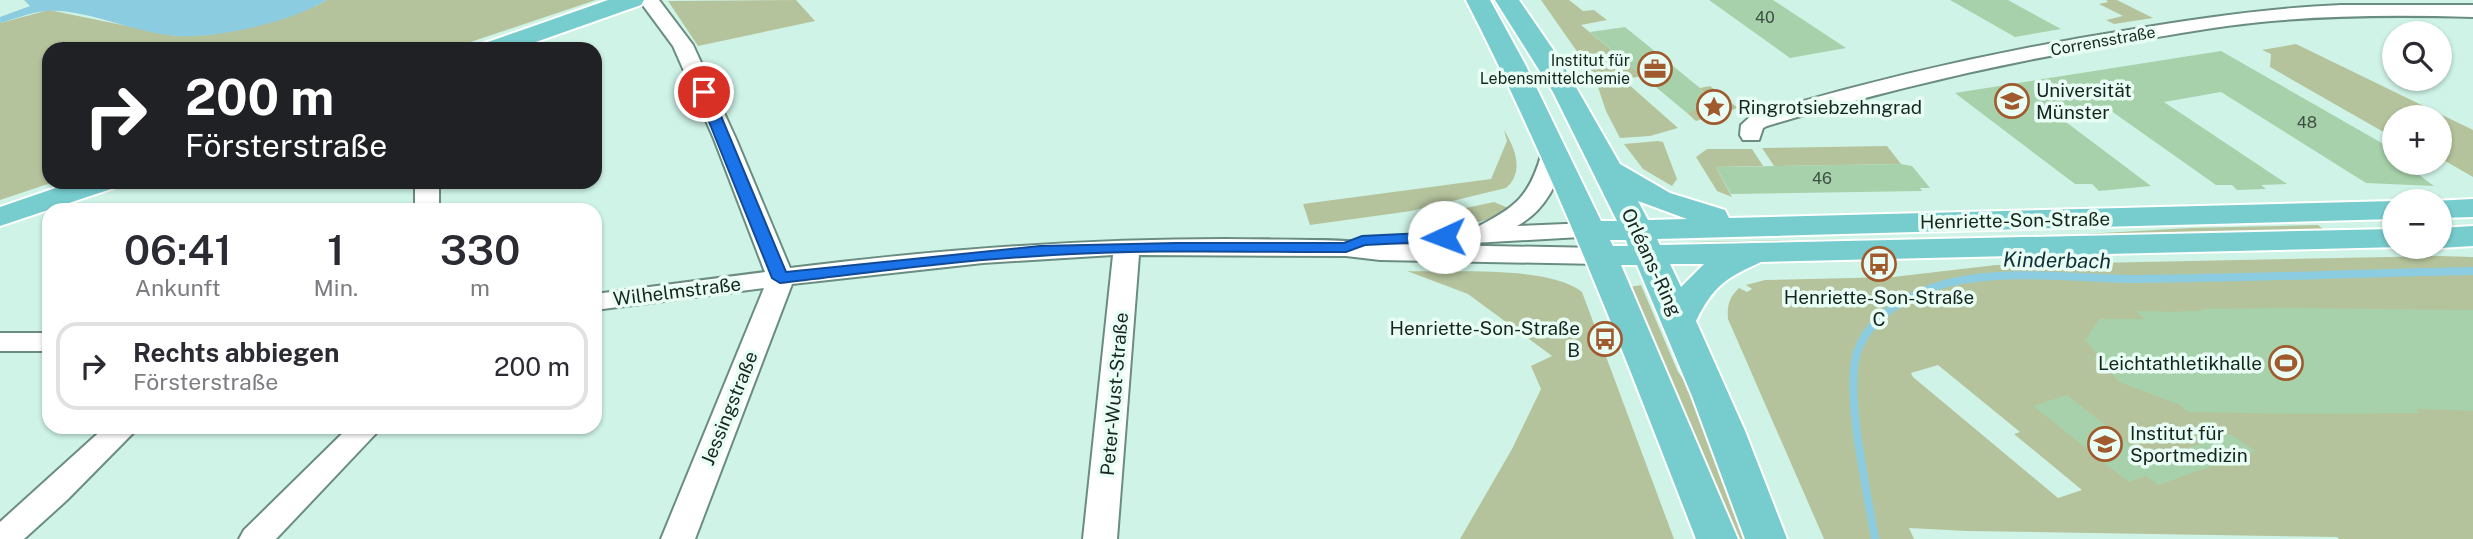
<!DOCTYPE html>
<html lang="de">
<head>
<meta charset="utf-8">
<style>
  :root { --surface:#fff; --page:#f7f7f7; --text:#2b2b33; --muted:#7c7c81; --line:#e1e1e2 }
  body { margin:0; font-family:"Public Sans",sans-serif; background:var(--page); color:var(--text); height:100vh; display:flex; flex-direction:column; font-size:26px; white-space:nowrap }
  * { box-sizing:border-box; margin:0 }
  p { font-size:23px; color:var(--muted) }
  .icon { flex:none; width:38px; height:38px; fill:none; stroke:currentColor; stroke-width:2; stroke-linecap:round; stroke-linejoin:round }
  .map { position:relative; flex:1; overflow:hidden }
  .side { position:absolute; left:42px; top:203px; width:560px; height:231px; display:flex; flex-direction:column; background:var(--surface); border-radius:21px; box-shadow:0 2px 5px #0004 }
  .side>* { flex:none }
  .banner { position:absolute; left:42px; top:42px; width:560px; height:147px; border-radius:21px; box-shadow:0 2px 5px #0004; background:#202124; color:#fff; overflow:hidden }
  .buttons { position:absolute; left:2382px; top:21px; display:grid; gap:14px }
  .buttons a { display:grid; place-items:center; width:70px; height:70px; border-radius:50%; background:var(--surface); box-shadow:0 2px 5px #0004; font-size:35px }
  .pin { position:absolute; display:grid; place-items:center; width:60px; height:60px; color:#fff; margin:-30px; border:4px solid #fff; border-radius:50%; box-shadow:0 2px 7px #0007 }
  .me { position:absolute; width:77px; margin:-38px; rotate:268deg; stroke-linejoin:round; filter:drop-shadow(0 0 5px #0008) }
  .turn { display:flex; align-items:center; gap:24px; height:147px; padding:0 28px; font-size:32px }
  .turn .icon { width:91px; height:91px; stroke-width:2.5 }
  .turn b { display:block; font-size:49px; line-height:60px }
  .eta { display:flex; justify-content:space-evenly; align-items:center; height:119px; text-align:center }
  .eta b { font-size:42px; font-weight:600; line-height:49px }
  ul { padding:0; list-style:none }
  li { display:flex; align-items:center; gap:21px; height:88px; margin:0 14px 10px; padding:0 14px; border:4px solid var(--line); border-radius:21px }
  li div { flex:1 }
  li b { display:block; font-size:26px }
  li em { font-style:normal }
  .map>svg:first-child { display:block }
  .green { fill:#b5c39c; fill-rule:evenodd }
  .water { fill:#8ccce0 }
  .lines { fill:none; stroke-linecap:round; stroke-linejoin:round }
  .stream { stroke:#8ccce0; stroke-width:8 }
  .building { fill:#a6d1aa }
  .minor-casing { stroke:#6b8d81; stroke-width:4 }
  .major-casing { stroke:#fff; stroke-width:4 }
  .minor { fill:#fff; fill-rule:evenodd }
  .major { fill:#77cdce; fill-rule:evenodd }
  .route { fill:#1a73e8; stroke:#114b97; stroke-width:2 }
  .labels { text-anchor:middle; dominant-baseline:central; stroke-width:7; stroke-linejoin:round; paint-order:stroke }
  .number-label { font-size:16px; fill:#3b5042 }
  .far-street-label { font-size:16px; fill:#172520; stroke:#e8fef5 }
  .far-poi-label { font-size:16px; fill:#172520; stroke:#e8fef5; text-anchor:end }
  .poi-label { font-size:19px; fill:#172520; stroke:#e8fef5; text-anchor:start }
  .street-label { font-size:19px; fill:#172520; stroke:#e8fef5 }
  .water-label { font-size:21px; font-style:italic; fill:#103039; stroke:#e8fef5 }
</style>
</head>
<body>
<div class="map">
<svg width="2473" height="539" viewBox="0 0 2473 539">
  <rect width="100%" height="100%" fill="#cff4e7"/>
  <g class="green">
    <polygon points="327,0 596,0 450,49 49,49 49,182 54,182 0,200 0,23 49,10 176,36 208,35 316,6"/>
    <polygon points="796,0 815,21 698,46 668,1"/>
    <polygon points="1541,0 1569,0 1583,11 1594,10 1607,20 1581,25 1643,76 1613,81 1590,70"/>
    <polygon points="2106,0 2117,0 2153,18 2114,24 2106,20 2123,16 2099,4 2108,2"/>
    <polygon points="2296,44 2473,130 2473,177 2440,158 2440,117 2394,117 2394,138 2270,67 2271,54 2262,50"/>
    <polygon points="1596,81 1614,85 1627,83 1678,128 1650,136 1620,138 1606,111"/>
    <polygon points="1710,86 1738,108 1696,121 1687,113 1705,104 1707,97 1700,88"/>
    <path d="M1504,130C1515,148 1525,172 1506,188L1411,211L1310,225L1303,204L1491,179L1507,141Z"/>
    <polygon points="1658,141 1663,142 1677,179 1672,186 1643,169 1624,144"/>
    <polygon points="1887,146 1901,164 1774,166 1762,148"/>
    <polygon points="1707,149 1752,149 1763,166 1716,167 1732,197 1717,191 1696,157"/>
    <path d="M1494,202L1511,209C1493,219 1480,223 1459,224L1456,217L1435,221L1433,215Z"/>
    <polygon points="2318,225 2330,235 1693,246 1691,242 2067,235 2190,228"/>
    <path d="M2439,256L2473,257V539H2339L2337,537L1967,531L1909,528L1914,539H1824L1728,319C1727,306 1729,297 1739,288L1747,292L1752,289L1746,285L1765,280L1893,277L1996,265ZM1938,365L2020,432L2014,434L2082,490L2058,498L1913,377L1911,373Z"/>
    <path d="M1407,271C1453,273 1547,265 1582,292L1674,539H1460L1512,449L1541,389L1531,366L1552,356L1468,294Z"/>
    <polygon points="1641,285 1678,372 1695,395 1751,539 1731,539 1625,288"/>
  </g>
  <path class="water" d="M24,0H327C290,22 221,38 178,36C136,34 86,8 46,11C31,12 15,19 0,23V17L30,6Z"/>
  <g class="lines">
    <path class="stream" d="M1875,539C1868,495 1843,388 1858,350C1871,314 1913,292 1948,283C2011,268 2075,279 2139,279C2250,278 2362,273 2473,271"/>
  </g>
  <g class="building">
    <polygon points="1709,0 1773,0 1846,48 1790,58"/>
    <polygon points="1950,0 2008,0 2061,29 2015,37"/>
    <polygon points="1625,27 1700,88 1707,98 1702,107 1687,113 1590,32"/>
    <polygon points="2221,51 2394,150 2394,163 2403,163 2434,186 2366,183 2221,92 2164,102 2287,184 2261,185 2266,189 2237,190 2232,185 2216,185 2107,108 2058,116 2151,186 2099,191 2092,184 2075,184 1955,93"/>
    <polygon points="1901,164 1912,166 1930,188 1920,188 1922,191 1731,194 1716,167"/>
    <polygon points="2292,308 2473,310 2473,411 2416,409 2420,413 2305,414 2189,412 2178,404 2119,382 2106,366 2093,360 2098,355 2085,340 2100,319 2144,319 2137,311 2182,312 2181,311 2203,311 2200,309"/>
    <polygon points="2067,395 2149,460 2231,434 2255,451 2158,485 2146,476 2129,482 2033,406"/>
  </g>
  <g class="lines">
    <g class="minor-casing">
      <g id="minor">
        <path d="M639,0H659L693,45L736,139L790,268C935,250 1079,239 1226,239C1277,240 1329,238 1380,244L1600,248L1609,251L1613,256L1609,261L1600,264L1380,260L1346,256L1139,255L1117,539H1083L1113,255L983,263L792,284L695,539H661L764,288L595,310V294L765,272L714,139L673,46Z"/>
        <path d="M2341,5H2473V17C2402,15 2331,15 2261,22C2218,26 2176,34 2134,41C2010,61 1888,89 1767,126L1763,128L1759,140H1743L1740,135L1741,125L1751,116C1875,79 2001,50 2129,30C2200,18 2269,8 2341,5Z"/>
        <path d="M1554,145L1562,147L1566,152C1558,183 1546,210 1517,226L1589,223L1598,226L1602,231L1598,236L1437,245L1428,242L1424,237L1428,232C1441,228 1468,232 1477,227C1516,207 1530,196 1542,152L1546,147Z"/>
        <rect x="415" y="182" width="24" height="28"/>
        <rect x="0" y="333" width="49" height="18"/>
        <polygon points="105,427 139,427 67,500 24,539 0,539 0,522"/>
        <polygon points="349,427 382,427 276,539 239,539 244,530"/>
      </g>
    </g>
    <g class="major-casing">
      <g id="major">
        <polygon points="608,0 644,0 641,5 516,49 478,49 482,44"/>
        <path d="M1466,0H1490L1525,64L1601,221H1617L1553,92L1495,0H1519L1561,61L1620,164L1670,193L1725,210L1729,218L2394,201H2397H2394V219L1657,239L1660,245L2394,229V247H2402L1761,262C1726,278 1714,285 1696,321L1745,431L1787,539H1745L1692,396L1637,265H1621L1738,539H1696C1625,356 1556,175 1466,0ZM1638,201L1687,219L1648,220ZM1610,240H1626L1628,246H1613ZM1670,264H1704L1681,287Z"/>
        <polygon points="73,182 118,182 114,188 0,226 0,207"/>
        <polygon points="2473,199 2473,217 2440,218 2440,201 2433,201"/>
        <polygon points="2473,226 2473,246 2440,248 2436,247 2440,247 2440,228"/>
      </g>
    </g>
    <use href="#minor" class="minor"/>
    <use href="#major" class="major"/>
  </g>
  <path class="route" d="M704,88L711,92L786,272L1040,246L1176,243H1344L1362,236L1444,232L1451,237L1444,241L1365,245L1346,252C1244,252 1141,249 1039,256C952,261 866,273 780,283L772,278L697,92Z"/>
  <defs>
    <g id="office-ring" transform="scale(1.75)"><circle r="9.5" fill="#e8fef5" stroke="#a05a2e" stroke-width="1.5"/><path d="M-6-3h4V-5.5h4V-3h4V5H-6ZM-1-4.5V-3h2v-1.5ZM-6 0V1H6V0Z" fill="#a05a2e"/></g>
    <g id="university-ring" transform="scale(1.75)"><circle r="9.5" fill="#e8fef5" stroke="#a05a2e" stroke-width="1.5"/><path d="M0-5L7-2L0 1L-7-2ZM-4 1L0 2.5L4 1V4Q0 6-4 4Z" fill="#a05a2e"/></g>
    <g id="sight-ring" transform="scale(1.75)"><circle r="9.5" fill="#e8fef5" stroke="#a05a2e" stroke-width="1.5"/><path d="M0-6L1.8-2.2L6-1.7L2.9 1.2L3.7 5.4L0 3.3L-3.7 5.4L-2.9 1.2L-6-1.7L-1.8-2.2Z" fill="#a05a2e"/></g>
    <g id="bus-ring" transform="scale(1.75)"><circle r="9.5" fill="#e8fef5" stroke="#a05a2e" stroke-width="1.5"/><path d="M-5-6H5V4H4V6H2V4H-2V6H-4V4H-5ZM-3.5-4V0h7V-4ZM-3.5 1.2v1.5H-2V1.2ZM2 1.2v1.5H3.5V1.2Z" fill="#a05a2e"/></g>
    <g id="stadium-ring" transform="scale(1.75)"><circle r="9.5" fill="#e8fef5" stroke="#a05a2e" stroke-width="1.5"/><path d="M0-5a6.5 5 0 1 0 0 10a6.5 5 0 1 0 0-10ZM-3.5-1.8h7v3.6h-7Z" fill="#a05a2e"/></g>
  </defs>
  <g fill-rule="evenodd">
    <use href="#office-ring" x="1655" y="69"/>
    <use href="#university-ring" x="2012" y="101"/>
    <use href="#sight-ring" x="1714" y="107"/>
    <use href="#bus-ring" x="1879" y="264"/>
    <use href="#bus-ring" x="1605" y="339"/>
    <use href="#stadium-ring" x="2286" y="363"/>
    <use href="#university-ring" x="2105" y="444"/>
  </g>
  <g class="labels">
    <g class="number-label">
      <text x="1765" y="17">40</text>
      <text x="2307" y="122">48</text>
      <text x="1822" y="178">46</text>
    </g>
    <g class="far-street-label">
      <text transform="translate(2103 41) rotate(-10)">Corrensstraße</text>
    </g>
    <g class="far-poi-label">
      <text x="1630" y="60">Institut für<tspan x="1630" dy="18">Lebensmittelchemie</tspan></text>
    </g>
    <g class="poi-label">
      <text x="2036" y="90">Universität<tspan x="2036" dy="22">Münster</tspan></text>
      <text x="1738" y="107">Ringrotsiebzehngrad</text>
      <text x="1879" y="297" text-anchor="middle">Henriette-Son-Straße<tspan x="1879" dy="22">C</tspan></text>
      <text x="1580" y="328" text-anchor="end">Henriette-Son-Straße<tspan x="1580" dy="22">B</tspan></text>
      <text x="2262" y="363" text-anchor="end">Leichtathletikhalle</text>
      <text x="2130" y="433">Institut für<tspan x="2130" dy="22">Sportmedizin</tspan></text>
    </g>
    <g class="street-label">
      <text transform="translate(2015 220) rotate(-1)">Henriette-Son-Straße</text>
      <text transform="translate(1652 262) rotate(65)">Orléans-Ring</text>
      <text transform="translate(677 291) rotate(-7)">Wilhelmstraße</text>
      <text transform="translate(1114 394) rotate(-85)">Peter-Wust-Straße</text>
      <text transform="translate(729 408) rotate(-68)">Jessingstraße</text>
    </g>
    <g class="water-label">
      <text transform="translate(2057 260) rotate(1)">Kinderbach</text>
    </g>
  </g>
</svg>
<div class="buttons">
<a><svg class="icon" aria-label="search" viewBox="0 0 24 24"><circle cx="10" cy="10" r="6"/><path d="M15 15l6 6"/></svg></a>
<a>+</a>
<a>−</a>
</div>
<div class="pin" style="left:704px;top:92px;background:#d93025"><svg class="icon" aria-label="arrive" viewBox="0 0 24 24"><path d="M6 21V4h12l-3 4 3 4H6"/></svg></div>
<svg class="me" style="left:1444px;top:237px" viewBox="-20 -20 40 40"><circle r="19" fill="#fff"/><path d="M0-13L10 11 0 6-10 11z" fill="#1a73e8"/></svg>
<div class="banner">
<div class="turn"><svg class="icon" aria-label="right" viewBox="0 0 24 24"><path d="M7 20v-9h11M14 6l5 5-5 5"/></svg><div><b>200 m</b>Försterstraße</div></div>
</div>
<section class="side">
<div class="eta">
<div><b>06:41</b><p>Ankunft</p></div>
<div><b>1</b><p>Min.</p></div>
<div><b>330</b><p>m</p></div>
</div>
<ul>
<li><svg class="icon" aria-label="right" viewBox="0 0 24 24"><path d="M7 20v-9h11M14 6l5 5-5 5"/></svg><div><b>Rechts abbiegen</b><p>Försterstraße</p></div><em>200 m</em></li>
</ul>
</section>
</div>
</body>
</html>
